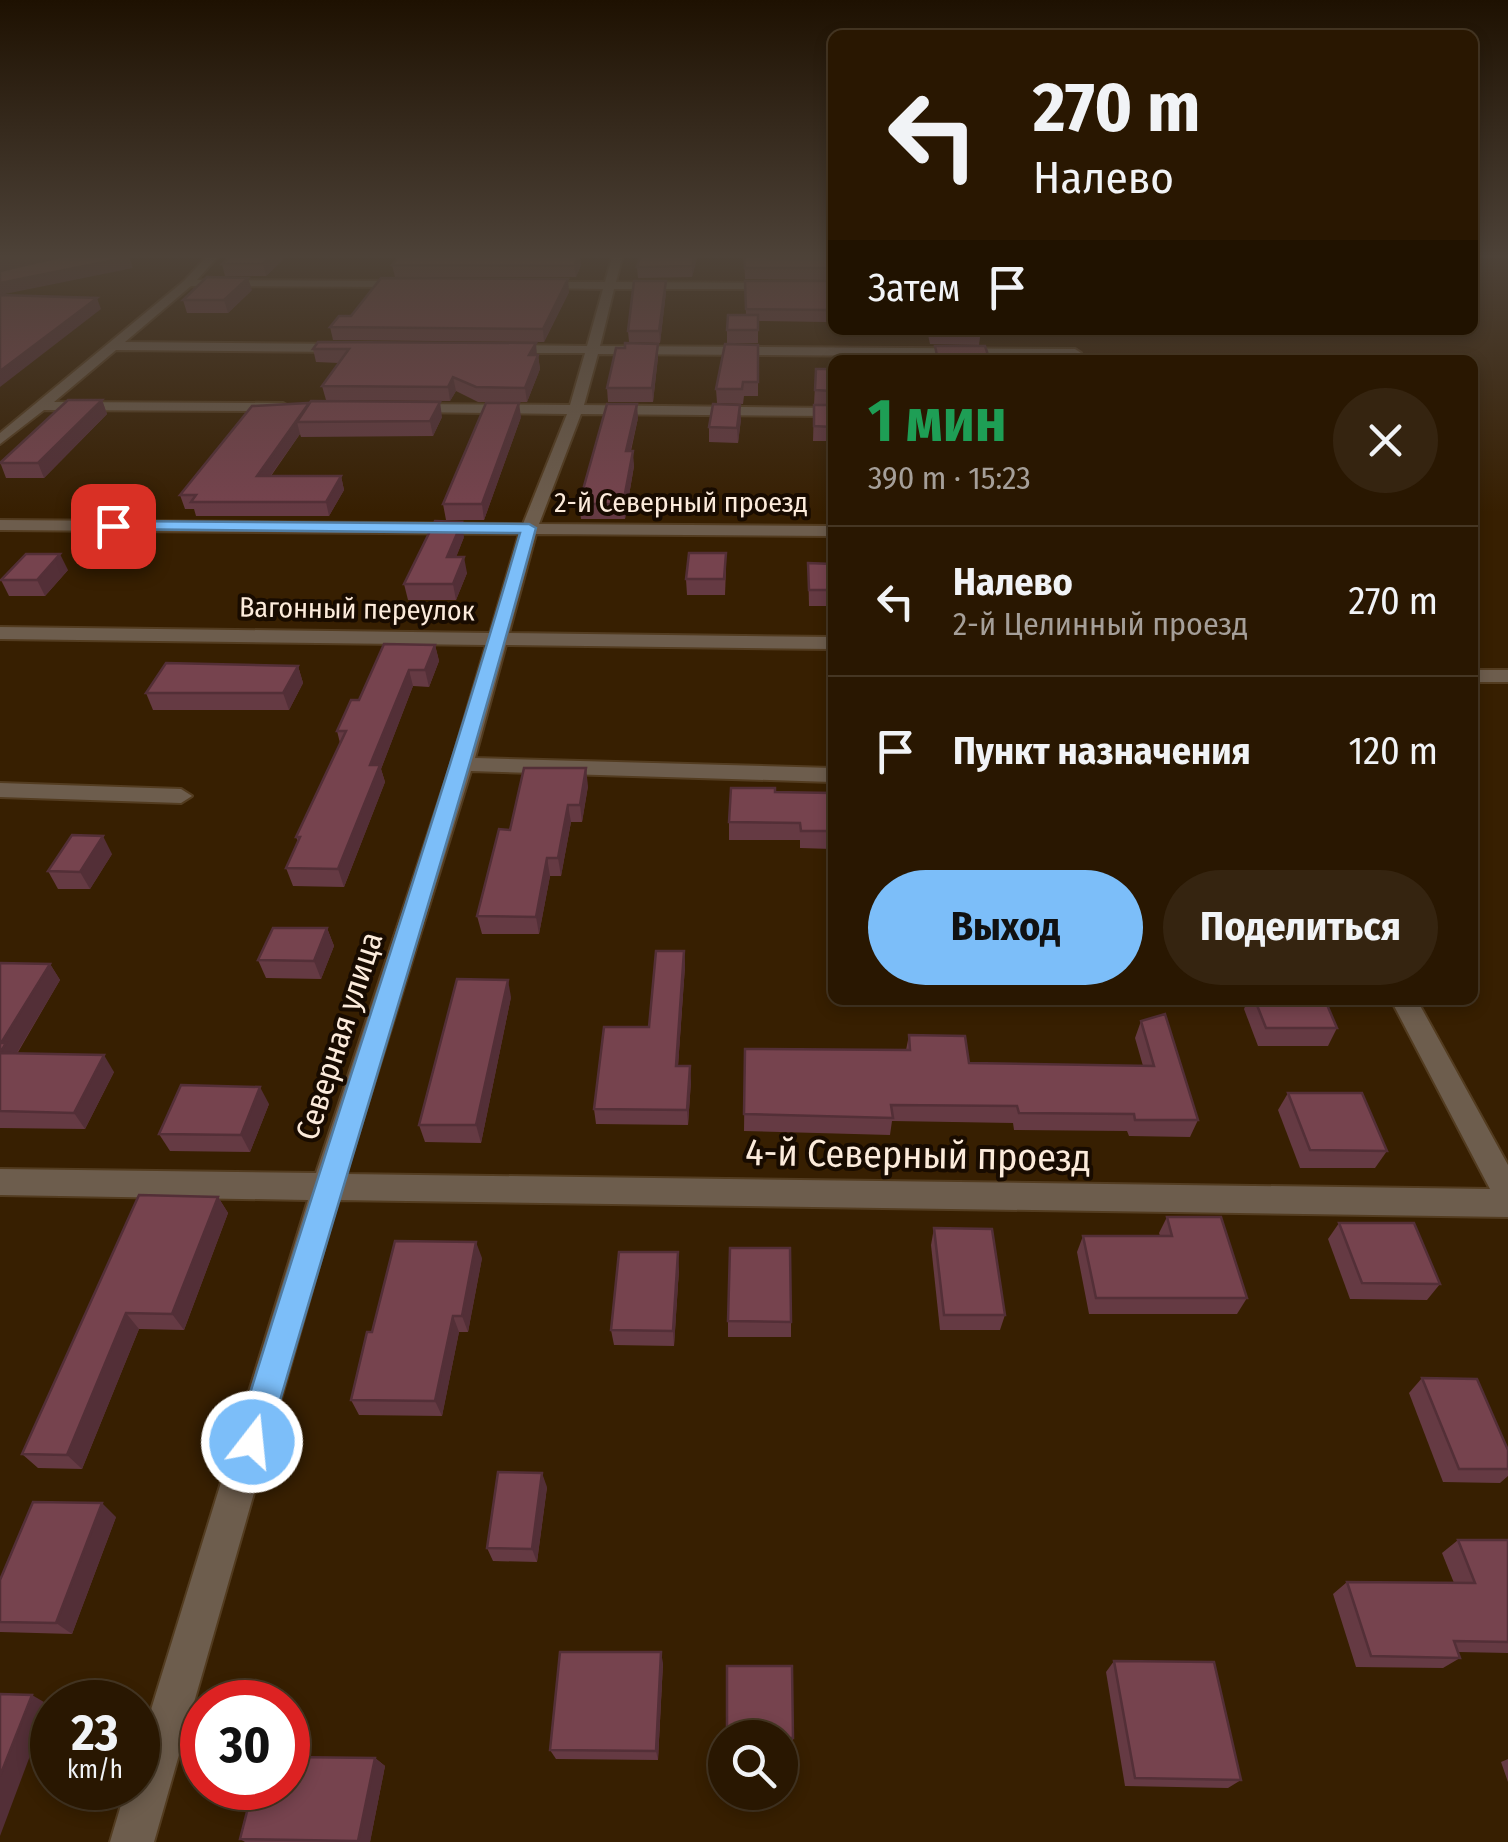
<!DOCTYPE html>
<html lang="ru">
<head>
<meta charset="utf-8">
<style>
  :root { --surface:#291701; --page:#352410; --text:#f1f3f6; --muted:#a59f99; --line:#453623; --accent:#7cbef9 }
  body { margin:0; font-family:"Fira Sans Condensed",sans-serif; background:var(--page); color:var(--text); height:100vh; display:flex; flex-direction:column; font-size:38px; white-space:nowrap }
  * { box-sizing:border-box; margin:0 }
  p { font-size:32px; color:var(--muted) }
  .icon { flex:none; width:55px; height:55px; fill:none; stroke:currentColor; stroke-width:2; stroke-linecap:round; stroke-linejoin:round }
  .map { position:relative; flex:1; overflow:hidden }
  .details { position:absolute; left:828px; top:355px; width:650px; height:650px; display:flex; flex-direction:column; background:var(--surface); border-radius:15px; box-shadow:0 5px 15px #0003,0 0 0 2px var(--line) }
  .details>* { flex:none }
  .top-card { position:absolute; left:828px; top:30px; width:650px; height:305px; border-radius:15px; box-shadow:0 5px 15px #0003,0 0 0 2px var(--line); background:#291701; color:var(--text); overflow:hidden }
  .buttons { position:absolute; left:708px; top:1720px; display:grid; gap:20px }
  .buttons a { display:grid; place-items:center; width:90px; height:90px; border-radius:50%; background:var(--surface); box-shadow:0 5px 15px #0003,0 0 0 2px var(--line); font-size:50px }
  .speed { position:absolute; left:30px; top:1680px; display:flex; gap:20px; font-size:50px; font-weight:700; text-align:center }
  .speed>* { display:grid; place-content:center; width:130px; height:130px; border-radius:50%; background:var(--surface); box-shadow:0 5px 15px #0003,0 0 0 2px var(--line); line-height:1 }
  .speed small { font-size:25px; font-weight:400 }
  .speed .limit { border:15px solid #d22; background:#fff; color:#111 }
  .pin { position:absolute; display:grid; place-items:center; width:85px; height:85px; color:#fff; margin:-42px; border-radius:20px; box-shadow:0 5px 15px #0006 }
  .me { position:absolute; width:110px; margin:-55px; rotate:16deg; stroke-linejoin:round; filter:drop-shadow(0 0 8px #0008) }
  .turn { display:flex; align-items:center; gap:35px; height:210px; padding:0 40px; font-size:45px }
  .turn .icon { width:130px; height:130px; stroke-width:2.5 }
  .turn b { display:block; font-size:70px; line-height:85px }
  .then { display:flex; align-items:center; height:95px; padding:0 40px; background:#0003; gap:20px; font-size:38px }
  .round { display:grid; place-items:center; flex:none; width:105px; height:105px; border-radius:52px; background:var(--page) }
  .overview { display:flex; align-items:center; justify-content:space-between; height:170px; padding:0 40px }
  h1 { font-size:60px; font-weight:700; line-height:75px; color:#1e9e55 }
  .primary-button { display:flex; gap:20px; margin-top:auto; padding:20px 40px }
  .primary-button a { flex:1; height:115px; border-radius:60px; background:var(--accent); color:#111; font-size:40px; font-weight:700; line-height:115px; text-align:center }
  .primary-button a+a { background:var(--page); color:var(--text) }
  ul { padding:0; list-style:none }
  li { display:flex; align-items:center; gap:30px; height:150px; padding:0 40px; border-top:2px solid var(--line) }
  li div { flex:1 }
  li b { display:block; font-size:38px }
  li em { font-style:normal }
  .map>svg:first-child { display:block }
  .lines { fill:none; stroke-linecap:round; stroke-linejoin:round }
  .street-casing { stroke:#533c20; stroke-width:4 }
  .street { fill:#6d5d4d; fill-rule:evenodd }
  .wall { fill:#653a43 }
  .shaded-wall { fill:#532f37 }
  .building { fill:#76434e; stroke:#532f37; stroke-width:2.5 }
  .route { fill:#7cbef9; stroke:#517ca2; stroke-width:2.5 }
  .labels { text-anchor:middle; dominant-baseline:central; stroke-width:8; stroke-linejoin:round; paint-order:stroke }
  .far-street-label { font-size:28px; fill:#fcebdb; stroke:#180b00 }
  .street-label { font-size:32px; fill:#fcebdb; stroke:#180b00 }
  .near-street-label { font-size:38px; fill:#fcebdb; stroke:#180b00 }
</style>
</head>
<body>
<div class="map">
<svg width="1508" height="1842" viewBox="0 0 1508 1842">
  <rect width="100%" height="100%" fill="#371f01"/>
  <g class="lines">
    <g class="street-casing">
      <g id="street">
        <polygon points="209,254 220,254 197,280 408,281 414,284 408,287 191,286 125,342 345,344 351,348 345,352 116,350 54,402 283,403 290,407 283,411 44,410 0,444 0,433 184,281"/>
        <polygon points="613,254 623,254 616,282 832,283 832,289 614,289 600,346 1075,349 1081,353 1075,357 598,354 584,405 832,408 832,416 581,414 539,524 832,526 832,536 536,534 509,633 832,637 832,649 506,645 475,758 832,768 832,782 471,771 346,1174 1490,1189 1391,1000 1417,1000 1508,1165 1508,1217 338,1200 154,1842 110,1842 126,1788 138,1788 138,1752 308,1200 0,1195 0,1169 316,1173 451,764 486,645 0,639 0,627 490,633 519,534 0,530 0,520 523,524 567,414 408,412 401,408 408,404 570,405 585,353 505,353 499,349 505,345 587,346 603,289 538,288 532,285 538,282 605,282"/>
        <rect x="1472" y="670" width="36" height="12"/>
        <polygon points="0,783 181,789 192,796 181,803 0,797"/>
      </g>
    </g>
    <use href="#street" class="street"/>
  </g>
  <g class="wall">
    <polygon points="289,254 266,276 225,276 222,264"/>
    <polygon points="641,254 769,254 769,258 832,258 832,280 745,279 744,255 698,255 692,277 638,278 637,267"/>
    <polygon points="392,265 581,265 576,277 395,277"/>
    <polygon points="666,281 666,292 660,343 629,342 628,331"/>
    <polygon points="745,281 832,281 832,328 828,328 827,322 758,321 758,343 727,343 727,330 746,315"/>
    <polygon points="252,290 228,313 187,313 183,300"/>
    <polygon points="569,292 544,342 333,340 330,327 351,316"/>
    <polygon points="927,330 981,330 979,345 930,344"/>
    <polygon points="658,344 658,357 653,402 608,402 607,388"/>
    <polygon points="758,345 758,396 744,396 743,404 717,403 716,389"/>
    <polygon points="313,349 538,355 540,369 527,402 478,402 456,391 450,401 326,400 322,386 339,363 316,362"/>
    <polygon points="816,369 832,369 832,405 814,404"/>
    <polygon points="102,400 107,414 44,478 6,478 0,462"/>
    <polygon points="814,405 832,405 832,441 813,441"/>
    <polygon points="252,406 442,417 433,436 301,437 300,434 271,476 341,476 344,490 329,516 196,516 194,509 185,509 180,495"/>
    <polygon points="521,417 484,520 446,520 443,504"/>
    <polygon points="638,418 631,451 634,466 625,519 581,519 579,504"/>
    <polygon points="741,419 738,443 709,442 709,427"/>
    <polygon points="464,537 456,557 467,573 456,600 408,600 404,584"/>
    <polygon points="808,563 832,564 832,606 809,606"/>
    <polygon points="726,569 725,595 687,595 686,579"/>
    <polygon points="68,570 45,596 9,596 1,580"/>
    <polygon points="435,645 439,661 429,687 413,686 381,769 385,782 344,887 293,886 286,868 298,842 296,837 340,743 337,731 359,700"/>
    <polygon points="298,666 303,683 289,710 153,710 146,693"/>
    <polygon points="588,786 582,822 571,822 561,876 550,876 539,934 482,934 477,916 510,830"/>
    <polygon points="775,792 832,793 832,849 800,848 800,840 729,840 729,822"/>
    <polygon points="112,854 90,889 58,889 48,871"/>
    <polygon points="327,928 334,946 321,979 266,978 258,960"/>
    <polygon points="684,951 685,966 678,1066 691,1081 688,1125 596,1124 594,1109 649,1027"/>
    <polygon points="0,963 50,964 60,980 17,1054 114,1072 85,1129 0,1128"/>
    <polygon points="511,997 481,1143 425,1142 419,1125"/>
    <polygon points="1248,1000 1325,1000 1337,1028 1328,1046 1258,1046 1244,1009"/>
    <polygon points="1141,1021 1198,1120 1190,1137 1129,1136 1127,1131 1014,1130 1013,1123 892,1121 890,1135 744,1131 745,1049 906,1050 909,1035 969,1063 1143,1066 1135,1038"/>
    <polygon points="1288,1093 1387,1151 1375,1168 1300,1168 1278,1110"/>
    <polygon points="269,1104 250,1152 170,1151 159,1134"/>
    <polygon points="139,1195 218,1197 228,1213 184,1330 139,1329 82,1469 38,1468 22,1454"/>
    <polygon points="1167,1217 1247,1298 1237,1314 1089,1314 1077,1252 1083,1236 1160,1236 1159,1233"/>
    <polygon points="1339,1223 1440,1284 1427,1300 1350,1299 1328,1239"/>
    <polygon points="934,1228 1005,1315 1000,1330 940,1330 931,1245"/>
    <polygon points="482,1258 468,1332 459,1332 442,1416 359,1415 351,1400 372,1332"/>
    <polygon points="679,1269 674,1346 614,1345 611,1330"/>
    <polygon points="728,1321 791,1322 791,1337 728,1337"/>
    <polygon points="1422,1378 1508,1450 1508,1476 1500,1483 1443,1482 1409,1393"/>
    <polygon points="547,1487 537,1562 493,1561 487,1548"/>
    <polygon points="116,1517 72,1634 0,1632 0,1580"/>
    <polygon points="1458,1540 1508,1540 1508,1653 1458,1652 1460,1658 1443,1668 1356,1667 1333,1594 1347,1582 1454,1583 1442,1553"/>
    <polygon points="1114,1661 1241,1780 1228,1788 1125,1786 1106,1672"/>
    <polygon points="663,1663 658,1760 556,1759 550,1750"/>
    <polygon points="780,1738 793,1738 792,1748 780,1748"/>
    <polygon points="375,1758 385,1766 370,1842 245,1842 240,1839"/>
    <polygon points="1508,1759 1508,1782 1501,1762"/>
  </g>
  <g class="shaded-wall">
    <polygon points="20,254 70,254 0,270 0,259"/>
    <polygon points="273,254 289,254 266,276 263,264"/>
    <polygon points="580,254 581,265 576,277 574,266"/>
    <polygon points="695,254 698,254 692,277 692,266"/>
    <polygon points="129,257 133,268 0,295 0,283"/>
    <polygon points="248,278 252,290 228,313 224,300"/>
    <polygon points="568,279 569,292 544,342 543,329"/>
    <polygon points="666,281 666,292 660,343 659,331"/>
    <polygon points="97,298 101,309 0,387 0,371"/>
    <polygon points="536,343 537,356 529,355"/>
    <polygon points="658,344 658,357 653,402 652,388"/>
    <polygon points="538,355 540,369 527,402 525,388"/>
    <polygon points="453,377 456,391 450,401 448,387"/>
    <polygon points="102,400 107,414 44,478 38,463"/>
    <polygon points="440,402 442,417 433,436 430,421"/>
    <polygon points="309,403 297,422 300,434 261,489 257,476"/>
    <polygon points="519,403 521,417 484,520 482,504"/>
    <polygon points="637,404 638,418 627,466 626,451"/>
    <polygon points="740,405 741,419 738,443 737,428"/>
    <polygon points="633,451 634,466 625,519 623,504"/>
    <polygon points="341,476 344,490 329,516 326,502"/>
    <polygon points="462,522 464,537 450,573 447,557"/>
    <polygon points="60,554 68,570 45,596 37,580"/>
    <polygon points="464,557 467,573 456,600 453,584"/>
    <polygon points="435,645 439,661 429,687 425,670"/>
    <polygon points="298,666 303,683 289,710 283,693"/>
    <polygon points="409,670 413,686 381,769 385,782 344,887 338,869 370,765"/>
    <polygon points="586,768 588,786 582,822 580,805"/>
    <polygon points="568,805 571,822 561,876 558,858"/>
    <polygon points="103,836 112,854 90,889 80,872"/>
    <polygon points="547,858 550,876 539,934 536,917"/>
    <polygon points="327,928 334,946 321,979 314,961"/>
    <polygon points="684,951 685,966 677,1081 676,1066"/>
    <polygon points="50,964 60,980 15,1056 0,1054 1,1043"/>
    <polygon points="508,980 511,997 481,1143 476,1125"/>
    <polygon points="104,1055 114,1072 85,1129 74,1113"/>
    <polygon points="690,1066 691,1081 688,1125 687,1110"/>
    <polygon points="260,1087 269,1104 250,1152 241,1135"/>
    <polygon points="218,1197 228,1213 184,1330 172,1314"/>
    <polygon points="476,1242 482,1258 468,1332 462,1316"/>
    <polygon points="678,1252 679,1269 674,1346 673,1331"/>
    <polygon points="126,1313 139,1329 82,1469 67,1455"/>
    <polygon points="453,1316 459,1332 442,1416 435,1401"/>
    <polygon points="542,1473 547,1487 537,1562 532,1549"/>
    <polygon points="102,1503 116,1517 72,1634 56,1623"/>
    <polygon points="661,1652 663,1663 658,1760 656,1751"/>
    <polygon points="32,1695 49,1705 0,1836 0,1776"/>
    <polygon points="375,1758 385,1766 370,1842 360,1842 358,1841"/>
  </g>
  <g class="building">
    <polygon points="0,254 20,254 0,259"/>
    <polygon points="72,254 124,254 129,257 0,283 0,271"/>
    <polygon points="233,254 273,254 263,264 222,264"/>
    <polygon points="401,254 580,254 574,266 392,265"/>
    <polygon points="641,254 695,254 692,266 637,267"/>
    <polygon points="744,254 768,254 768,258 832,258 832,268 745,268"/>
    <polygon points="207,277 248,278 224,300 183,300"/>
    <polygon points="381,278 568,279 543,329 330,327 339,316 351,316"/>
    <polygon points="634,281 666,281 659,331 628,331"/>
    <polygon points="745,281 832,281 832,316 828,316 827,310 746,309"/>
    <polygon points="0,295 97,298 0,371"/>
    <polygon points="728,315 758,315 758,330 727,330"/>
    <rect x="931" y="330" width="50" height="1"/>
    <polygon points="318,342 536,343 529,355 538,355 525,388 476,387 453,377 448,387 322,386 349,349 313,349"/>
    <polygon points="625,343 658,344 652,388 607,388 616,348 625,348"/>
    <polygon points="725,344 758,345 758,382 743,382 742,389 716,389"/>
    <polygon points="935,346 985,346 988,355 1032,356 1033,360 938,360"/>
    <polygon points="816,369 832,369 832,391 815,390"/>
    <polygon points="68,400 102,400 38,463 0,463"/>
    <polygon points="311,401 440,402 430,421 297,422"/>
    <polygon points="309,403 257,476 341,476 326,502 191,502 196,495 180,495 252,406"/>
    <polygon points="486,403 519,403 482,504 443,504"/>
    <polygon points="607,404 637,404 626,451 633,451 623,504 579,504"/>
    <polygon points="713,404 740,405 737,428 709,427"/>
    <polygon points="814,405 832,405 832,427 814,426"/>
    <polygon points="435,521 462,522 447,557 464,557 453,584 404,584"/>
    <polygon points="689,553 726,553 724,579 686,579"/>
    <polygon points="26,554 60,554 37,580 1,580"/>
    <polygon points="808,563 832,564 832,590 809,590"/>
    <polygon points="384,644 435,645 425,670 409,670 370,765 380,765 338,869 286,868 300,837 296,837 346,731 337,731 351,700 359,700"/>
    <polygon points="166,663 298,666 283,693 146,693"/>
    <polygon points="524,768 586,768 580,805 568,805 558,858 547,858 536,917 477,916 499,829 510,830"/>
    <polygon points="731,788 775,788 775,792 832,793 832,831 801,831 800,823 729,822"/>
    <polygon points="72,835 103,836 80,872 48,871"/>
    <polygon points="273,928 327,928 314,961 258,960"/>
    <polygon points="656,951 684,951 676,1066 690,1066 687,1110 594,1109 604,1027 649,1027"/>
    <polygon points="0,963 50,964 1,1043 6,1043 0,1053"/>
    <polygon points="457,979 508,980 476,1125 419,1125"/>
    <polygon points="1255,1000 1325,1000 1337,1028 1266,1028"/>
    <polygon points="1165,1014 1198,1120 1135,1120 1134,1114 1019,1113 1017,1106 891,1105 893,1118 744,1114 745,1049 910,1050 909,1035 965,1036 969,1063 1154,1066 1141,1021"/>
    <polygon points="0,1053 104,1055 74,1113 0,1111"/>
    <polygon points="181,1085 260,1087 241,1135 159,1134"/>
    <polygon points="1288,1093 1362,1093 1387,1151 1310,1150"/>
    <polygon points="139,1195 218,1197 172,1314 126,1313 67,1455 22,1454"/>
    <polygon points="1167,1217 1221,1217 1247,1298 1096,1298 1083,1236 1172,1236"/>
    <polygon points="1339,1223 1414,1223 1440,1284 1362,1283"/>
    <polygon points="934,1228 992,1229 1005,1315 944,1315"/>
    <polygon points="395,1241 476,1242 462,1316 453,1316 435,1401 351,1400 367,1332 372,1332"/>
    <polygon points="730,1248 790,1248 791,1322 728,1321"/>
    <polygon points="619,1252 678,1252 673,1331 611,1330"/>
    <polygon points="1422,1378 1477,1379 1508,1450 1508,1469 1459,1469"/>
    <polygon points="498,1472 542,1473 532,1549 487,1548"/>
    <polygon points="33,1502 102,1503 56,1623 0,1622 0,1580"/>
    <polygon points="1458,1540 1508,1540 1508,1642 1454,1641 1460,1658 1371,1656 1347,1582 1475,1583"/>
    <polygon points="560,1652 661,1652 656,1751 550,1750"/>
    <polygon points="1114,1661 1214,1662 1241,1780 1135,1778"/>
    <polygon points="727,1666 792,1666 793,1738 727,1738"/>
    <polygon points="0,1694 32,1695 0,1776"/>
    <polygon points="288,1757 375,1758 358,1841 240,1839 253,1788 288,1788"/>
  </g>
  <linearGradient id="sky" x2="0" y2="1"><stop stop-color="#1e1101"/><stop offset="0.5" stop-color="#4d4238"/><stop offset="1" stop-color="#4d4238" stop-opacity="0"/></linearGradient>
  <rect width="1508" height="512" fill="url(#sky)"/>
  <path class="route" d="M113,521L529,524L536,528C453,835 356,1137 268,1442L263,1453L252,1458L240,1453L235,1442C328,1138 431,838 520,533L108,529L106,526Z"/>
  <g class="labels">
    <g class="far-street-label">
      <text x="681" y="502">2-й Северный проезд</text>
      <text transform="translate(357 609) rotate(1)">Вагонный переулок</text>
    </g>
    <g class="street-label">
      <text transform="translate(339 1036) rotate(-72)">Северная улица</text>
    </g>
    <g class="near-street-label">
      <text transform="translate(918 1155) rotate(1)">4-й Северный проезд</text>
    </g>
  </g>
</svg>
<div class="buttons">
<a><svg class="icon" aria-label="search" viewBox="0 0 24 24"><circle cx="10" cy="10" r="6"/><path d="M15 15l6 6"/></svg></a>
</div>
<div class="speed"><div>23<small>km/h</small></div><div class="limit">30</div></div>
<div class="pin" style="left:113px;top:526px;background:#d93025"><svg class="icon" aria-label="arrive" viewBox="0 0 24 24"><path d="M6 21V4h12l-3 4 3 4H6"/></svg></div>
<svg class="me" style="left:252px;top:1442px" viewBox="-20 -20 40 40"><circle r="17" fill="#7cbef9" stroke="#fff" stroke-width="3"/><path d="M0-11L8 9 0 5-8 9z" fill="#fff"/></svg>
<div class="top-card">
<div class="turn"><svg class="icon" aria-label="left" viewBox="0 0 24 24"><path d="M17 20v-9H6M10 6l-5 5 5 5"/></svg><div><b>270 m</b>Налево</div></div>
<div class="then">Затем<svg class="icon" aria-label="arrive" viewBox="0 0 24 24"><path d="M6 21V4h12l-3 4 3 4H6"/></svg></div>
</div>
<section class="details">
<div class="overview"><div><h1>1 мин</h1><p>390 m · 15:23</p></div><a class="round"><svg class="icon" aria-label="close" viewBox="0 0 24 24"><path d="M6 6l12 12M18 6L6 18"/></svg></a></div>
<ul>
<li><svg class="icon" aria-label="left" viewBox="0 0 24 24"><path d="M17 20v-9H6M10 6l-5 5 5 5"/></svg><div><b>Налево</b><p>2-й Целинный проезд</p></div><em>270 m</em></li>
<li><svg class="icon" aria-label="arrive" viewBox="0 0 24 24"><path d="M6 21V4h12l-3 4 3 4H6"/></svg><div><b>Пункт назначения</b></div><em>120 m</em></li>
</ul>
<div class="primary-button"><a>Выход</a><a>Поделиться</a></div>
</section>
</div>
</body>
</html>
